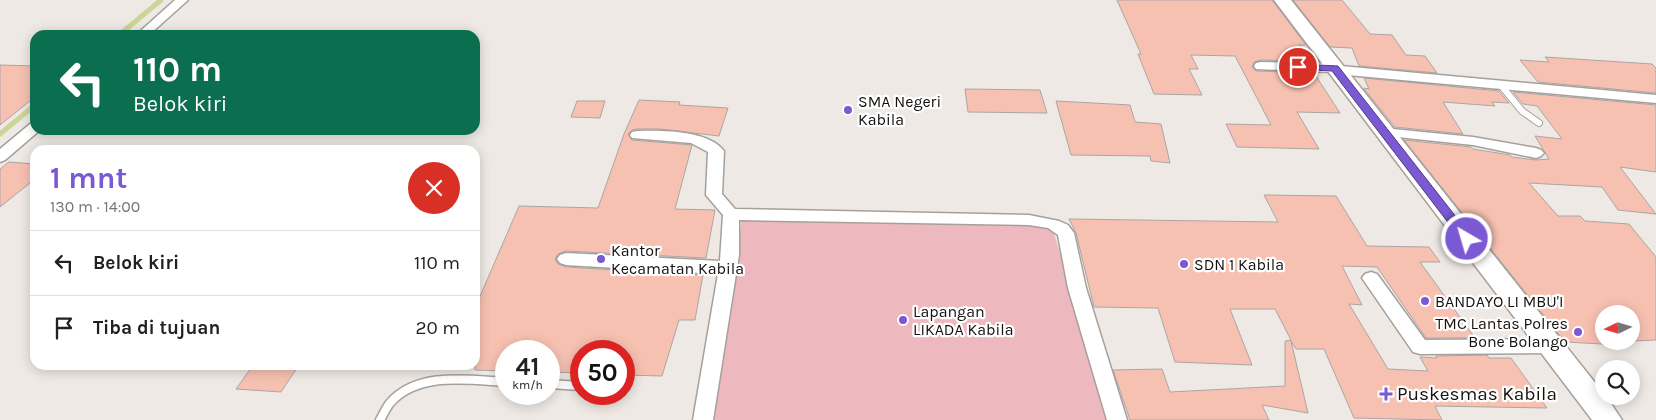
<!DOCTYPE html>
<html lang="id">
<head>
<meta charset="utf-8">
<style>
  :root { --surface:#fff; --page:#f2f2f2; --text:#202124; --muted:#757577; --line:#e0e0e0; --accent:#7a59d3 }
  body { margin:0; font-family:Karla,sans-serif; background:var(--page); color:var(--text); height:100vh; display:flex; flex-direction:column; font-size:19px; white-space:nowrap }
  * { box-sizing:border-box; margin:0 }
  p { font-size:16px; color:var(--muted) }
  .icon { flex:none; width:28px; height:28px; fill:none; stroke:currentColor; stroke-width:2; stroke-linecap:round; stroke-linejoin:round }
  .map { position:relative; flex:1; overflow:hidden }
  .details { position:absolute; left:30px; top:145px; width:450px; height:225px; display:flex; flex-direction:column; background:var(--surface); border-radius:15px; box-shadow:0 2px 12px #0003 }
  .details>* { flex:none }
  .hud { position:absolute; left:30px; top:30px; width:450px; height:105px; border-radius:15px; box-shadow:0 2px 12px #0003; background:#0b6e4f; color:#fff; overflow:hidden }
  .needle { width:32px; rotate:265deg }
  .tools { position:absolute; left:1595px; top:305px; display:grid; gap:10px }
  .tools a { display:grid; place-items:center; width:45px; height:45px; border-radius:50%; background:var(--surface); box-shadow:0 2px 12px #0003; font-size:25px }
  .speed { position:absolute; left:495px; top:340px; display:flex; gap:10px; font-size:25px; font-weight:700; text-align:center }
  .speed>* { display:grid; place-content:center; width:65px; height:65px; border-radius:50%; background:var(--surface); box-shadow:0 2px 12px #0003; line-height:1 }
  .speed small { font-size:12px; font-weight:400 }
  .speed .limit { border:8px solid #d22; background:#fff; color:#111 }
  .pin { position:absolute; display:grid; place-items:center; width:42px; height:42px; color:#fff; margin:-21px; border:2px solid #fff; border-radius:50%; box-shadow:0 1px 5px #0007 }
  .me { position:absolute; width:55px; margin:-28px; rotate:322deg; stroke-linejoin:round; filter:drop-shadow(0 0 4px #0008) }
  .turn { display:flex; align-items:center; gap:18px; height:105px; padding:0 20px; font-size:22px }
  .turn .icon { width:65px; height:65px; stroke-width:2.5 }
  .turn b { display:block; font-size:35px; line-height:42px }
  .round { display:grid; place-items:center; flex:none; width:52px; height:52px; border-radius:26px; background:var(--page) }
  .overview { display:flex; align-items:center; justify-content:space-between; height:85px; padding:0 20px }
  h1 { font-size:30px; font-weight:700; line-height:38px; color:var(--accent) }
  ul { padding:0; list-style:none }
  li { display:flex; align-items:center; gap:15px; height:65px; padding:0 20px; border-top:1px solid var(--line) }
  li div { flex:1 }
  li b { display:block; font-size:19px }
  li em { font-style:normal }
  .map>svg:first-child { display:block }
  .green { fill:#edb9bf }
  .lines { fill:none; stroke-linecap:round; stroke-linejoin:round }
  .stream { stroke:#ccd596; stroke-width:5 }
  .building { fill:#f7c1b2; stroke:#aca5a3 }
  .lane-far1-casing { stroke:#a5a09c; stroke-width:8 }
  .lane-casing { stroke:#a5a09c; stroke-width:11 }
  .street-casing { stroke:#a5a09c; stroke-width:3 }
  .secondary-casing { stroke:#a5a09c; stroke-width:3 }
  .lane-far1 { stroke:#fff; stroke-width:6 }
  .lane { stroke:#fff; stroke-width:8 }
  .street { fill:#fff; fill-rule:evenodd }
  .secondary { fill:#fff; fill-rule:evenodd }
  .route { fill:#7a59d3; stroke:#4f3a89 }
  .poi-dot { fill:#7a59d3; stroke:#fff; stroke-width:2 }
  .labels { text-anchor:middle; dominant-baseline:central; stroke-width:4.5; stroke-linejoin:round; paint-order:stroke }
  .poi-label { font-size:16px; fill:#141211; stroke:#fff; text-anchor:start }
  .near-poi-label { font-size:19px; fill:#141211; stroke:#fff; text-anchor:start }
</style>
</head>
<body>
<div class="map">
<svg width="1656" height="420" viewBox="0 0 1656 420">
  <rect width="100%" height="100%" fill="#eee9e4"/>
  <polygon class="green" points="743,212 1050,220 1110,420 710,420"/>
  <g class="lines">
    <g class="stream">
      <polyline points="119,35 161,0"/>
      <polyline points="0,134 35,105"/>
    </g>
  </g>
  <g class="building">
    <polygon points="1117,0 1272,0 1306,45 1299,45 1311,61 1261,60 1254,62 1252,67 1256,71 1314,73 1340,113 1297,112 1319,149 1237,147 1226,124 1271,125 1235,56 1191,55 1198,69 1189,69 1202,95 1154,94 1138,54 1141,54"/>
    <polygon points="1293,0 1342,0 1370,34 1392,35 1406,55 1425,56 1437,73 1359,66 1352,48 1330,47"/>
    <polygon points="1545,57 1652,64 1656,68 1656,93 1538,82 1520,60 1549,62"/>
    <polygon points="0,65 35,66 35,97 0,125"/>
    <polygon points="1364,78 1499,91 1509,103 1492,102 1495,106 1443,102 1463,134 1395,127 1365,90 1364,88 1369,89"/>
    <polygon points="965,89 1040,90 1047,113 968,112"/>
    <polygon points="1513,92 1656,105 1656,172 1620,167 1656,214 1618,210 1602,187 1529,183 1558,216 1580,216 1585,221 1629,224 1656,257 1656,340 1631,341 1631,314 1604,314 1604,341 1618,341 1621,345 1565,342 1404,140 1471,147 1473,149 1510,155 1512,157 1536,160 1549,159 1535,136 1562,139 1537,106 1523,104"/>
    <polygon points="639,100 680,102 679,105 728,108 719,136 659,129 637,129 632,130 628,134 632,140 692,145 675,209 715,210 706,258 566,251 558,254 555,259 558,264 566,267 703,275 695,320 679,320 662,376 624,375 624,351 581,351 581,373 549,372 549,351 506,351 506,371 475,370 475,308 519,206 598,208 624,134"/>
    <polygon points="577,101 605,101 600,118 571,117"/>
    <polygon points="1056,101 1130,105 1135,122 1161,124 1170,163 1151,161 1150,156 1071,155"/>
    <polygon points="9,162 35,164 35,179 0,207 0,169"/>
    <polygon points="1264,195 1336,196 1367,246 1429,247 1440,262 1420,262 1475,338 1426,338 1377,267 1342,266 1362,305 1349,304 1388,369 1428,371 1420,357 1437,358 1436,356 1487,355 1489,358 1511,358 1547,408 1435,406 1442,420 1354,418 1324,349 1296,349 1291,341 1308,413 1262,405 1269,420 1130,420 1113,370 1162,369 1170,392 1285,386 1285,341 1291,340 1275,309 1230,309 1252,365 1175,362 1158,308 1094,307 1076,233 1069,219 1278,222"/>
    <polygon points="253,365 299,365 281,392 236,389"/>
  </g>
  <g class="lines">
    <g class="lane-far1-casing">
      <polyline id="lane-far1" points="1500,84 1522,111 1539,123"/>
    </g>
    <g class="lane-casing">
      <g id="lane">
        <polyline points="549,384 581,386"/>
        <path d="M380,420C383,415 386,408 390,403C418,371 469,380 506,382"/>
      </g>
    </g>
    <g class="street-casing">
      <g id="street">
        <polygon points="175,0 188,0 149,35 136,35"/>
        <polygon points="1261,62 1335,64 1341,66 1656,95 1656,103 1336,74 1331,72 1256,69 1254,66 1256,63"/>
        <polygon points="35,123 35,130 40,130 5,160 0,162 0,149 30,124"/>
        <polygon points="1383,128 1473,137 1536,148 1541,150 1544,153 1541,156 1536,158 1473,145 1378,135 1376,132 1378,129"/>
        <path d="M637,131C661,130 709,130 724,151L722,194L735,209L1029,215L1059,221L1068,225L1074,233L1086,288L1127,420H1107L1068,288L1058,235L1048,228L1029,225L739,220V255L713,420H693L718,274L566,265L560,263L557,259L560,255L566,253L720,261L723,215L706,195L708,152L691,143L632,138L630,135L632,132Z"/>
        <polygon points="1371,272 1377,274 1425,340 1551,339 1558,341 1561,346 1558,351 1551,353 1420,354 1413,352 1362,278 1365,274"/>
      </g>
    </g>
    <g class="secondary-casing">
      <polygon id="secondary" points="1274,0 1291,0 1604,394 1604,396 1606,396 1622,420 1592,420"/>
    </g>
    <use href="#lane-far1" class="lane-far1"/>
    <use href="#lane" class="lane"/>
    <use href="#street" class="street"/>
    <use href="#secondary" class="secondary"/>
  </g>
  <polygon class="route" points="1298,64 1338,66 1471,236 1473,239 1471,242 1463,242 1332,71 1294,69 1293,67"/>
  <g class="poi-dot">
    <circle cx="848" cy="110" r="5"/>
    <circle cx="601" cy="259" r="5"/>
    <circle cx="1184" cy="264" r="5"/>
    <circle cx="1425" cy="301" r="5"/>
    <circle cx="903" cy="320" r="5"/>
    <circle cx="1578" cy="332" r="5"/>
    <path d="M1383.5 386.5h5v5h5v5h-5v5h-5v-5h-5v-5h5z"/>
  </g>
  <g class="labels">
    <g class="poi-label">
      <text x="858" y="101">SMA Negeri<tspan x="858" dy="18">Kabila</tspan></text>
      <text x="611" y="250">Kantor<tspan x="611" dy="18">Kecamatan Kabila</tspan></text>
      <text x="1194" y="264">SDN 1 Kabila</text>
      <text x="1435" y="301">BANDAYO LI MBU'I</text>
      <text x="913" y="311">Lapangan<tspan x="913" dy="18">LIKADA Kabila</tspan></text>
      <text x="1568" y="323" text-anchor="end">TMC Lantas Polres<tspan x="1568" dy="18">Bone Bolango</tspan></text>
    </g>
    <g class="near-poi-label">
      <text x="1397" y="394">Puskesmas Kabila</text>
    </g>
  </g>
</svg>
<div class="tools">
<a><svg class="needle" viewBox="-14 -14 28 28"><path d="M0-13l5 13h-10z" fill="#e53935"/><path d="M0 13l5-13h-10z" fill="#757577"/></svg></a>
<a><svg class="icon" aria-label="search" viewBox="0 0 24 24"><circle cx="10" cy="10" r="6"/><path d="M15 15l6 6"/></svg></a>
</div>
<div class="speed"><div>41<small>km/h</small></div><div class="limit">50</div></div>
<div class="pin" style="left:1298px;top:67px;background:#d93025"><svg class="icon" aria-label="arrive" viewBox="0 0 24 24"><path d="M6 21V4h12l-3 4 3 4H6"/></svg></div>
<svg class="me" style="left:1467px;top:239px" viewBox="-20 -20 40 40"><circle r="17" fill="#7a59d3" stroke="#fff" stroke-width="3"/><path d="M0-11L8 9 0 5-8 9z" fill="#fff"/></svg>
<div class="hud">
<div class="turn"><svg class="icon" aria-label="left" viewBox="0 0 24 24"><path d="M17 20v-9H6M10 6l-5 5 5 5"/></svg><div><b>110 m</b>Belok kiri</div></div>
</div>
<section class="details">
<div class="overview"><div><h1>1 mnt</h1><p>130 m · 14:00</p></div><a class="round" style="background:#d93025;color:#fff"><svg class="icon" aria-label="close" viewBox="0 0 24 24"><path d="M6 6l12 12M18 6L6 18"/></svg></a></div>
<ul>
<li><svg class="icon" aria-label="left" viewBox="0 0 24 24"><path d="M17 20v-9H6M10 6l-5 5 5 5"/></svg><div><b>Belok kiri</b></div><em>110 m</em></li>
<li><svg class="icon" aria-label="arrive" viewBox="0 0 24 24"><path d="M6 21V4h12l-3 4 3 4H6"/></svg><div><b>Tiba di tujuan</b></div><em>20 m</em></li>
</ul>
</section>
</div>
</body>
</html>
